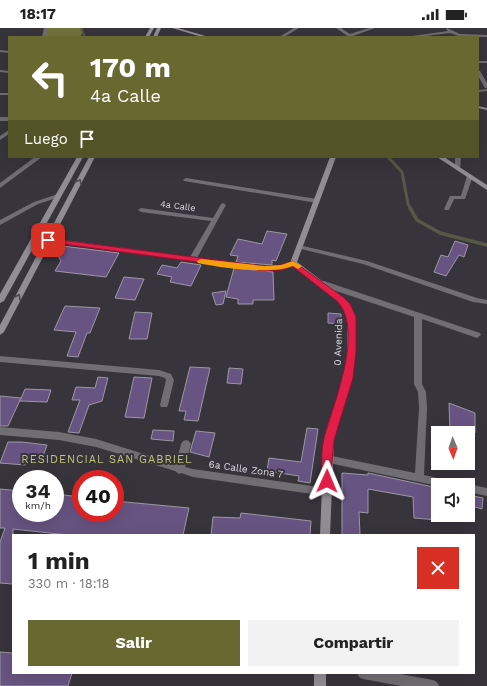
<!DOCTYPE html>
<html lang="es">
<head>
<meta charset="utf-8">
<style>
  :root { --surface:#fff; --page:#f2f2f2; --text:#222; --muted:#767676; --accent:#676931 }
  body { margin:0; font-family:"Work Sans",sans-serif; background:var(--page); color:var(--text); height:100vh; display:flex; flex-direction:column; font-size:15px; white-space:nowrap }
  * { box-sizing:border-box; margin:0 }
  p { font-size:13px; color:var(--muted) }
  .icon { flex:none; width:22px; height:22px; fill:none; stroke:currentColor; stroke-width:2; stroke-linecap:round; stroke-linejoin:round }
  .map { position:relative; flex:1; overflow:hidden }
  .details { position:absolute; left:12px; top:506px; width:463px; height:140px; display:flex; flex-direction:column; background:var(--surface); border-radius:0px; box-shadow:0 4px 16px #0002 }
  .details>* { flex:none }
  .banner { position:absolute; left:8px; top:8px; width:471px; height:122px; border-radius:0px; box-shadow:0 4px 16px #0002; background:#676931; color:#fff; overflow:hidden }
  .needle { width:26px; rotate:178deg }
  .controls { position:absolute; left:431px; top:398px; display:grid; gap:8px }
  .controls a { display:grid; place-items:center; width:44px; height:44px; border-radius:0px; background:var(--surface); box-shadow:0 4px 16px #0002; font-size:20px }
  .speed { position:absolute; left:12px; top:442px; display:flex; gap:8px; font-size:20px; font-weight:700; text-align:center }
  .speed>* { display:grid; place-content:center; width:52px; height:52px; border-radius:50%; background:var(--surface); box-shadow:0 4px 16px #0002; line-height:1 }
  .speed small { font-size:10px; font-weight:400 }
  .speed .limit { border:6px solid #d22; background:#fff; color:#111 }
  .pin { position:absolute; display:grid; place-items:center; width:34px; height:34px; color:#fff; margin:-17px; border-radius:8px; box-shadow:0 2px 6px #0006 }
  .me { position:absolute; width:44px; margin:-22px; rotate:1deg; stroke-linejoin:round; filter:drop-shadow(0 0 3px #0008) }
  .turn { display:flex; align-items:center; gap:14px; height:84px; padding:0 16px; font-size:18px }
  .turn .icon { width:52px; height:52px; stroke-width:2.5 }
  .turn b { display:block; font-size:28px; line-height:34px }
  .then { display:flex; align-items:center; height:38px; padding:0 16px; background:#0003; gap:8px; font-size:15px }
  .round { display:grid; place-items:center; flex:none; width:42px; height:42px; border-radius:0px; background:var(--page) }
  .head { display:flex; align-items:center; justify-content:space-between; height:68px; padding:0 16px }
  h1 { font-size:24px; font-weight:700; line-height:30px }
  .button { display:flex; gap:8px; margin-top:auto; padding:8px 16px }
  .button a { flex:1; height:46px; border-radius:0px; background:var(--accent); color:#fff; font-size:16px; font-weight:700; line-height:46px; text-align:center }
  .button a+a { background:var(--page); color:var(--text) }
  .status { display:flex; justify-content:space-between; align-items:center; height:28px; padding:0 20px; background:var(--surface); direction:ltr }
  .status svg { height:11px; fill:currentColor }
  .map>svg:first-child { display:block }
  .forest { fill:#71733c }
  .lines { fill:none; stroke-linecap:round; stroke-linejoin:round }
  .stream-far2 { stroke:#585846; stroke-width:2 }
  .stream-far1 { stroke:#585846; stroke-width:3 }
  .stream { stroke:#585846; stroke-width:3.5 }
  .building { fill:#685482; stroke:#9c98a2 }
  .street { fill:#706e72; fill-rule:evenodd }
  .secondary { fill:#908d94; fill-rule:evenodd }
  .oneway { stroke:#4d4a52 }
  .route { fill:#e11d48; stroke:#92132f }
  .slow { fill:#f59e0b }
  .labels { text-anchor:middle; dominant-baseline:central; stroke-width:4; stroke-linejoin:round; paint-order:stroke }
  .far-street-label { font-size:9px; fill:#dddbe0; stroke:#37343c }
  .street-label { font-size:10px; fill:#dddbe0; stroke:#37343c }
  .neighbourhood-label { font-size:11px; letter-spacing:1px; fill:#c2c578; stroke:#37343c }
</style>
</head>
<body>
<div class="status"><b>18:17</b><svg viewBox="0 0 49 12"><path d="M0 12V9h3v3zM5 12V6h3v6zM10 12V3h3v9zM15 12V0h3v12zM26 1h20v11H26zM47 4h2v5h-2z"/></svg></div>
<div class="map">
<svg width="487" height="658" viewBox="0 0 487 658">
  <rect width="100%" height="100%" fill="#37343c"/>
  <polygon class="forest" points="44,0 83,0 81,9 46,9"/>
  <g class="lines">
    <polyline class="stream-far2" points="81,0 85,9"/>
    <polyline class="stream-far1" points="388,129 402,144 408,176 411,181"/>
    <polyline class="stream" points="410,180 417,192 440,205 487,217"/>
  </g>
  <g class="building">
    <polygon points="267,203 287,206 276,233 272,232 272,237 236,234 238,228 230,227 238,211 262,216"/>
    <polygon points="455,213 468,217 464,229 459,227 446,248 434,244 441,227 448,229"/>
    <polygon points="62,218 119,225 106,249 55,243 61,233 57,226"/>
    <polygon points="181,234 201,237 191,258 170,254 172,249 157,246 162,237 177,240"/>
    <polygon points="234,240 273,244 274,272 253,272 253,276 238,276 238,271 226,269"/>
    <polygon points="124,249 144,251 135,272 115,270"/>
    <polygon points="226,263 223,276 216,277 212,265"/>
    <polygon points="65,278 100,280 90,305 87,305 78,329 67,328 76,304 54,302"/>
    <polygon points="135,284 152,285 147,311 129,311"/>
    <polygon points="328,285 341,286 341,296 328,295"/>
    <polygon points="190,339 210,340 198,393 184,392 186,383 179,383"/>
    <polygon points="229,340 243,341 241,356 227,355"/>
    <polygon points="98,349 108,350 102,373 89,377 79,405 68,404 80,372 72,372 76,359 95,360"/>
    <polygon points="134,349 152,350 144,390 125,389"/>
    <polygon points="25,361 51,362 47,374 20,373"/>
    <polygon points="0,368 21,370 8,398 0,398"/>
    <polygon points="449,375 475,385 475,405 450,405"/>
    <polygon points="307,400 318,401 310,455 298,453 299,448 267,443 269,430 301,434"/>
    <polygon points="153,402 174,403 173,413 151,411"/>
    <polygon points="196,403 215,405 209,429 190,424"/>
    <polygon points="8,414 22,414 47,417 42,431 28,429 25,437 0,435"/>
    <polygon points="342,445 368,447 368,445 438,460 438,492 414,490 413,469 368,461 368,485 359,484 360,507 342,507"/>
    <polygon points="0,461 21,463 21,485 55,485 55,466 81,469 81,485 115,485 115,473 189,480 183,507 68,507 13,501 13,556 0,555 0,514 5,500 0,500"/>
    <polygon points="468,467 483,470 482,481 468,477"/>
    <polygon points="241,485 311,493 310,507 211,507 213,489 240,490"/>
    <polygon points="0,624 13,625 13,645 72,645 68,658 0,658"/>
  </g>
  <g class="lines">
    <g class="street">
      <polygon points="44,0 48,0 46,9 42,9"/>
      <polygon points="294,0 299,0 284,9 279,9"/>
      <polygon points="336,0 341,0 350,6 369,0 375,0 353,8 354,9 349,9"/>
      <polygon points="447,0 460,6 487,7 487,9 461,9 450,5 417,9 405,9 448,3 446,1"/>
      <polygon points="0,22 9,23 9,25 0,24"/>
      <rect x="478" y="33" width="9" height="2"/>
      <polygon points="0,42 9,43 9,45 0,44"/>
      <polygon points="478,43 480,43 487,55 487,60 485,60 478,48"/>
      <polygon points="487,61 487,63 478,64 478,62"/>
      <rect x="0" y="65" width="9" height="2"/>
      <rect x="0" y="89" width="9" height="4"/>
      <polygon points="9,102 9,106 0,112 0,108"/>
      <polygon points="35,129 42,129 0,160 0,155"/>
      <polygon points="455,129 461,129 460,142 455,141"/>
      <polygon points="470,146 473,148 465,171 454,171 449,182 445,182 444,181 450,168 461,168 467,148"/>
      <polygon points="186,150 317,171 320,173 317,175 184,153 183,152"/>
      <polygon points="58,166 61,168 60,169 38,176 0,197 0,192 34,174"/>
      <polygon points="223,175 226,177 197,230 264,239 281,238 291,234 295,234 296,235 295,236 282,242 264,243 35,212 32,210 35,208 190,229 211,193 141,184 138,182 141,180 213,190 221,176"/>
      <polygon points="299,217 367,233 477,270 487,272 487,276 473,274 363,236 297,220 296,219"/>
      <polygon points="318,253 324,253 480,305 481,307 477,310 422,291 422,356 426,364 427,380 424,447 451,453 454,454 456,457 438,457 438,458 324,434 322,431 324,428 327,427 415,445 419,380 418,364 414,356 414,289 318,257 317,255"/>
      <polygon points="0,328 159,342 171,346 174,352 168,377 167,379 161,379 160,377 166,352 165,350 159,348 0,334"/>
      <polygon points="0,399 59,404 96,411 176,436 181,416 183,413 186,412 189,413 191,416 185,439 193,441 326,460 329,461 331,464 329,467 326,468 193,449 181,445 179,446 175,443 96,419 59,412 0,407"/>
      <polygon points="468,456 487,460 487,468 468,464 468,457 465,457"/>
      <polygon points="357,645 395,645 433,652 437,654 439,658 401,658 363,651 359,649"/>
    </g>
    <g class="secondary">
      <polygon points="150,0 154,0 149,9 145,9"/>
      <polygon points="157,0 161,0 157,9 153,9"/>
      <polygon points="172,0 178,0 209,9 202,9"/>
      <polygon points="478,78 487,80 487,82 478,80"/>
      <polygon points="77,129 83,129 4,273 0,275 0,266"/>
      <polygon points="89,129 95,129 4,304 0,307 0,297"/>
      <polygon points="330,129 336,129 297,234 343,269 350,276 356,289 355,323 352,350 334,412 330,507 320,507 324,412 344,350 347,323 348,289 344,279 337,273 290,235"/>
      <polygon points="437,129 444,129 487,157 487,162"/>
      <rect x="314" y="645" width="12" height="13"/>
    </g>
  </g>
  <defs><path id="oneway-chevron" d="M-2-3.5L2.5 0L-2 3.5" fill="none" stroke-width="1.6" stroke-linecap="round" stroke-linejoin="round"/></defs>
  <g class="oneway">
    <use href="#oneway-chevron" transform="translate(79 154) rotate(-62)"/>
    <use href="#oneway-chevron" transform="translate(18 269) rotate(-63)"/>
  </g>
  <path class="route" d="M45,210L264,238L281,237L293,233L343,269L350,276L356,289V323L353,350L334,412L330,456H323L321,453C322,439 321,423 324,410C333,376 365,303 337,273L292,238L282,242L264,243L48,214L44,212Z"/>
  <path class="slow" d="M201,231L264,238L281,237L293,233L302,238L298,241L293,238C271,247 222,240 198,235L197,233Z"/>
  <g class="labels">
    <g class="far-street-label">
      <text transform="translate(178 178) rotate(7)">4a Calle</text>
    </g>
    <g class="street-label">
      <text transform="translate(338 314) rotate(-88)">0 Avenida</text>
      <text transform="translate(246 441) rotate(8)">6a Calle Zona 7</text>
    </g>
    <g class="neighbourhood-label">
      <text x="107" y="431">RESIDENCIAL SAN GABRIEL</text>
    </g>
  </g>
</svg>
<div class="controls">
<a><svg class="needle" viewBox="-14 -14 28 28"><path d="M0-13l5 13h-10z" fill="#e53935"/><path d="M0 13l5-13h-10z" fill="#767676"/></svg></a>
<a><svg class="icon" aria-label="sound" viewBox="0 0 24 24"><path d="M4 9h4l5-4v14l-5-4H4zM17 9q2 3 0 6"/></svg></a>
</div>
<div class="speed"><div>34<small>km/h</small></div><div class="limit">40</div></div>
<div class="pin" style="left:48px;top:212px;background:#d93025"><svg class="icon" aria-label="arrive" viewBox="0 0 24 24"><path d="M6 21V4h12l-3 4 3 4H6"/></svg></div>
<svg class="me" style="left:327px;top:453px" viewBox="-20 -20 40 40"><path d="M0-17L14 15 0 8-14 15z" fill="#e11d48" stroke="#fff" stroke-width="4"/></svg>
<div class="banner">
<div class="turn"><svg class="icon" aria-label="left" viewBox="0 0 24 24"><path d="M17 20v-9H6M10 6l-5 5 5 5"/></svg><div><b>170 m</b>4a Calle</div></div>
<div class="then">Luego<svg class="icon" aria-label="arrive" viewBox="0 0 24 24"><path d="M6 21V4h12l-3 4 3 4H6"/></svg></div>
</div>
<section class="details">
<div class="head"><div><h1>1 min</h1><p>330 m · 18:18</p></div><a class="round" style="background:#d93025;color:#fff"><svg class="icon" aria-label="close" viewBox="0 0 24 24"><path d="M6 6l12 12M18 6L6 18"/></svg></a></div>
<div class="button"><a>Salir</a><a>Compartir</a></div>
</section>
</div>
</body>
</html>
